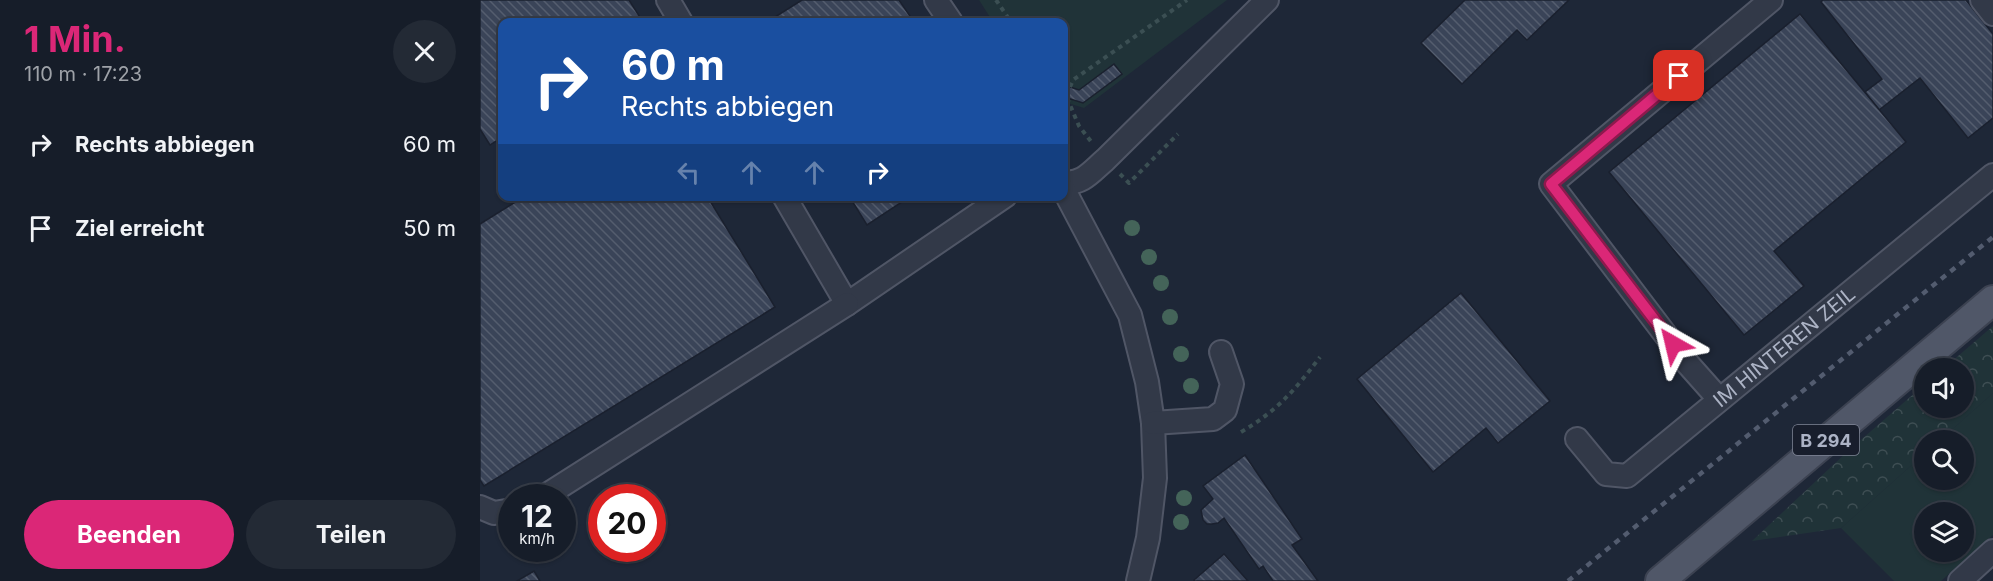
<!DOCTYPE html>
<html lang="de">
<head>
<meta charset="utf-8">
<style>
  :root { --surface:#161d29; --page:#232a35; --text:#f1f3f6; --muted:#9ea2a8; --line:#353b46; --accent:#db2777 }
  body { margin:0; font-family:Inter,sans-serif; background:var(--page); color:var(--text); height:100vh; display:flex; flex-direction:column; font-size:22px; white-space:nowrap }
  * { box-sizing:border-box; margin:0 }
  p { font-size:20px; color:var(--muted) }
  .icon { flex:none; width:33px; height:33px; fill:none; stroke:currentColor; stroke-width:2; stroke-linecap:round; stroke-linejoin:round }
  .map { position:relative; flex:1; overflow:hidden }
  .drawer { display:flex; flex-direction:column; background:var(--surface); width:480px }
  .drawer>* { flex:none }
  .top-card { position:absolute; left:18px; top:18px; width:570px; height:183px; border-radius:12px; box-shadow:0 2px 4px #0004,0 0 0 2px var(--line); background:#1a4fa0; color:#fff; overflow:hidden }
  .tools { position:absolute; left:1434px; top:358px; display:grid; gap:12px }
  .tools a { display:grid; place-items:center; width:60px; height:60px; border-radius:50%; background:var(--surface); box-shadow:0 2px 4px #0004,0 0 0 2px var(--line); font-size:30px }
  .speed { position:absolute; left:18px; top:484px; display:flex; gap:12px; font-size:30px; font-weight:700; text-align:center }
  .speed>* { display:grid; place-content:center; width:78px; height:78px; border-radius:50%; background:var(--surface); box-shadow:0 2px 4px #0004,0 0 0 2px var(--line); line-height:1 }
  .speed small { font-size:15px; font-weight:400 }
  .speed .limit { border:9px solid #d22; background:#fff; color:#111 }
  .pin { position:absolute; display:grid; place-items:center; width:51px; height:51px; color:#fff; margin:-26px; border-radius:12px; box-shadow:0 3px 9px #0006 }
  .me { position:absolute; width:66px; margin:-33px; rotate:323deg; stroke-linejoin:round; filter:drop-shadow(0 0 4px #0008) }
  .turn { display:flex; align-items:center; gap:21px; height:126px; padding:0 24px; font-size:27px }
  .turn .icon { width:78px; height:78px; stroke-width:2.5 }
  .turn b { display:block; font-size:42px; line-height:51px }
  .lanes { display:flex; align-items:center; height:57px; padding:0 24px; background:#0003; justify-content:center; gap:30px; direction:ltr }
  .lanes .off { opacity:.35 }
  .round { display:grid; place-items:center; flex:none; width:63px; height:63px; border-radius:32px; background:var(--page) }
  .summary { display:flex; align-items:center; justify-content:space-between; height:102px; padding:0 24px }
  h1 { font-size:36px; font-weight:700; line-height:45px; color:var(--accent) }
  .cta { display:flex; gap:12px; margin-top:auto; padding:12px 24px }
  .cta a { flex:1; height:69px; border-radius:36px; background:var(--accent); color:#fff; font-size:24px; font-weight:700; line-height:69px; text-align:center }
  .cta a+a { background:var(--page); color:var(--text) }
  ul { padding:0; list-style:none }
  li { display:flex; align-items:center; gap:18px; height:84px; padding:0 24px }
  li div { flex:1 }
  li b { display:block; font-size:22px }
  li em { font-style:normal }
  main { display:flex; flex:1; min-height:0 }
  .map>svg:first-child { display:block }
  .grass { fill:#203338; fill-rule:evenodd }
  .forest { fill:url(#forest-crowns) }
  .building { fill:url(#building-back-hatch); stroke:#1a202e; stroke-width:1.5 }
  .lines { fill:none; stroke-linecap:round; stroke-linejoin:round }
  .minor-casing { stroke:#505666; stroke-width:26 }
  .major-casing { stroke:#3c4251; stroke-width:32 }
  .path { stroke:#3b4f53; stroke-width:4; stroke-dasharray:4.5 4.5; stroke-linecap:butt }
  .minor { stroke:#323948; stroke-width:22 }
  .major { stroke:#505768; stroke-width:28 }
  .rail { stroke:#535c6f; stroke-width:4.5; stroke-dasharray:6 6; stroke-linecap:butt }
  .tree { fill:#446459 }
  .route-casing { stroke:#8e194d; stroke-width:15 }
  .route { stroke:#db2777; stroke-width:10 }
  .labels { text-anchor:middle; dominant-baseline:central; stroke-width:4.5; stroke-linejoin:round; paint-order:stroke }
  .shield { fill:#181e2c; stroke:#808697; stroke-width:1.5 }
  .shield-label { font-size:18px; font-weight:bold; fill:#acb3c5 }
  .street-label { font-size:20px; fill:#acb3c5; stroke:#181e2c }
</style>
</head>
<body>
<main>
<section class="drawer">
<div class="summary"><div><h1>1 Min.</h1><p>110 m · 17:23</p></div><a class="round"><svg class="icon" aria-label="close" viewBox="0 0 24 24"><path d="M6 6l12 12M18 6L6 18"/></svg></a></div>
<ul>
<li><svg class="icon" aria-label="right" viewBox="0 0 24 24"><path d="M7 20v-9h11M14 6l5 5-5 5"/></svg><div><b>Rechts abbiegen</b></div><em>60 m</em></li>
<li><svg class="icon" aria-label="arrive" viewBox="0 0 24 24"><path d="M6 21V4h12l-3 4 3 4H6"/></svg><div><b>Ziel erreicht</b></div><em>50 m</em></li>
</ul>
<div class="cta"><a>Beenden</a><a>Teilen</a></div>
</section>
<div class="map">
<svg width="1513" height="581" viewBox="0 0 1513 581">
  <defs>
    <pattern id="forest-crowns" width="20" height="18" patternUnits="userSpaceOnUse" patternTransform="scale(1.5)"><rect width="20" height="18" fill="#203338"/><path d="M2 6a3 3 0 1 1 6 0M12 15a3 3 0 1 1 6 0" fill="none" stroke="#3e4e53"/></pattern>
    <pattern id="building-back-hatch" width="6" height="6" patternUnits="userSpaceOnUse" patternTransform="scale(1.5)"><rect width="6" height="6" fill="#3a4458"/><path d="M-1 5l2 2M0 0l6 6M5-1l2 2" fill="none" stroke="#545d6e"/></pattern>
  </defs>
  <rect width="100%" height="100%" fill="#1e2737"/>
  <g class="grass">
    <polygon points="499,0 747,0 604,108 584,102 584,22 513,22"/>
    <path d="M1513,393V535L1461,581H1414L1361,528L1444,454V480H1484V441H1459ZM1444,513H1484V552H1444Z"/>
  </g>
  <polygon class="forest" points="1513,326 1513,393 1459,441 1444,441 1444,454 1361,528 1272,541 1368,451 1444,385 1444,408 1484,408 1484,369 1463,369"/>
  <g class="building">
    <polygon points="0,0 149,0 163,22 22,22 22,137 10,145 0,129"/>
    <polygon points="322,0 419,0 434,22 287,22"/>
    <polygon points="985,0 1089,0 1047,40 1037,30 982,84 941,43"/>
    <polygon points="1343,0 1486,0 1513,34 1513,118 1488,138 1440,78 1399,110 1385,92 1402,79 1341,2"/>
    <polygon points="1320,14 1426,142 1294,251 1324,286 1264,335 1129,172"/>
    <polygon points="634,64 642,74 603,103 584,97 584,85 599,90"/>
    <polygon points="45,196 227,196 295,307 4,486 0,480 0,224"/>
    <polygon points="369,196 431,196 387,225"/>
    <polygon points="981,293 1070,401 1018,443 1006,428 953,472 877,379"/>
    <polygon points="765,455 822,539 812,545 838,581 793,581 783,566 779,569 744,518 738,523 732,524 727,524 723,520 721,510 733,499 723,486"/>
    <polygon points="744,554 768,581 714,581 714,580"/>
    <polygon points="54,571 60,581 37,581"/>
  </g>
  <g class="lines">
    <g class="minor-casing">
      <g id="minor">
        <polyline points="188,0 201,22"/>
        <polyline points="456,0 471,22"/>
        <polyline points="1502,0 1513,14"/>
        <path d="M584,182C602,185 612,171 625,160L787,0"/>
        <polyline points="584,190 650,315 667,382 673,423 675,478 668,538 658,581"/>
        <polyline points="304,196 367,304 525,196"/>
        <polyline points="1239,399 1207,363 1071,184 1291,0"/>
        <polyline points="673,423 733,419 745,410 752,384 741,352"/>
        <path id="s1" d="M1097,439L1126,474L1147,476L1513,175"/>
        <polyline points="62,498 367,304"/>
        <polyline points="0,507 14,513 32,510"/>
        <polyline points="1480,581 1513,551"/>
      </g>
    </g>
    <g class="major-casing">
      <polyline id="major" points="1180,581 1513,300"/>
    </g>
    <g class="path">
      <polyline points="516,0 531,22"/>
      <polyline points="584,79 593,80"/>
      <polyline points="590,87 593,80 707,0"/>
      <polyline points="587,98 599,126 613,144"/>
      <polyline points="640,174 649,183 698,134"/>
      <path d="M761,432C797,411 815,390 840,357"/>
    </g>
    <use href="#minor" class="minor"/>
    <use href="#major" class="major"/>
    <polyline class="rail" points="1088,581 1513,237"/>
  </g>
  <g class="tree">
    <circle cx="652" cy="228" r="8"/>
    <circle cx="669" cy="257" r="8"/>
    <circle cx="681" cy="283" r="8"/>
    <circle cx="690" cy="317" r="8"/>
    <circle cx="701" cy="354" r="8"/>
    <circle cx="711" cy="386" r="8"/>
    <circle cx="704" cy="498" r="8"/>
    <circle cx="701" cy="522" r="8"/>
  </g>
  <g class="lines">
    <g class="route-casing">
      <polyline id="route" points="1193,344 1071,184 1199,76"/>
    </g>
    <use href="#route" class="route"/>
  </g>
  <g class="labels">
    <rect class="shield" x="1313" y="425" width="66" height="30" rx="4.5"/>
    <g class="shield-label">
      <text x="1346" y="440">B 294</text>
    </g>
    <g class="street-label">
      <text stroke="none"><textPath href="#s1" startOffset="270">IM HINTEREN ZEIL</textPath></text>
    </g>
  </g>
</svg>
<div class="tools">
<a><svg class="icon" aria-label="sound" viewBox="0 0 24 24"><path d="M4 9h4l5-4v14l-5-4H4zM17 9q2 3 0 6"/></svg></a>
<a><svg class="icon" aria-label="search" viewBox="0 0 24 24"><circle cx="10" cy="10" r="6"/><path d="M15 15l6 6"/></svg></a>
<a><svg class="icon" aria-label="layers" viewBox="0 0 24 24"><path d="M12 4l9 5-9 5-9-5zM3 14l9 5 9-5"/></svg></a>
</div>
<div class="speed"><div>12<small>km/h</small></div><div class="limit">20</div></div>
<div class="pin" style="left:1199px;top:76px;background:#d93025"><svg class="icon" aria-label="arrive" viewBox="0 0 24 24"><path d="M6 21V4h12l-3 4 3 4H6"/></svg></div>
<svg class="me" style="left:1193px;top:344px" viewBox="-20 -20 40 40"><path d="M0-17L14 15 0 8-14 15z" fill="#db2777" stroke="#fff" stroke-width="4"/></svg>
<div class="top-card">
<div class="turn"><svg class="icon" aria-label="right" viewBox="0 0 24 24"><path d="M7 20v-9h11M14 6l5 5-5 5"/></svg><div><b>60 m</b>Rechts abbiegen</div></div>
<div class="lanes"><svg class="icon off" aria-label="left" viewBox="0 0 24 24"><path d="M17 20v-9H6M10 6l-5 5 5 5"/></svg><svg class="icon off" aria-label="ahead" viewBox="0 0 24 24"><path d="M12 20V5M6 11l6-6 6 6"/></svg><svg class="icon off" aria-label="ahead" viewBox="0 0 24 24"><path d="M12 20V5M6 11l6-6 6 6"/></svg><svg class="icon" aria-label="right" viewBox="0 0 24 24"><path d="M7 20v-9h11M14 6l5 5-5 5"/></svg></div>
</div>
</div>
</main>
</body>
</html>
